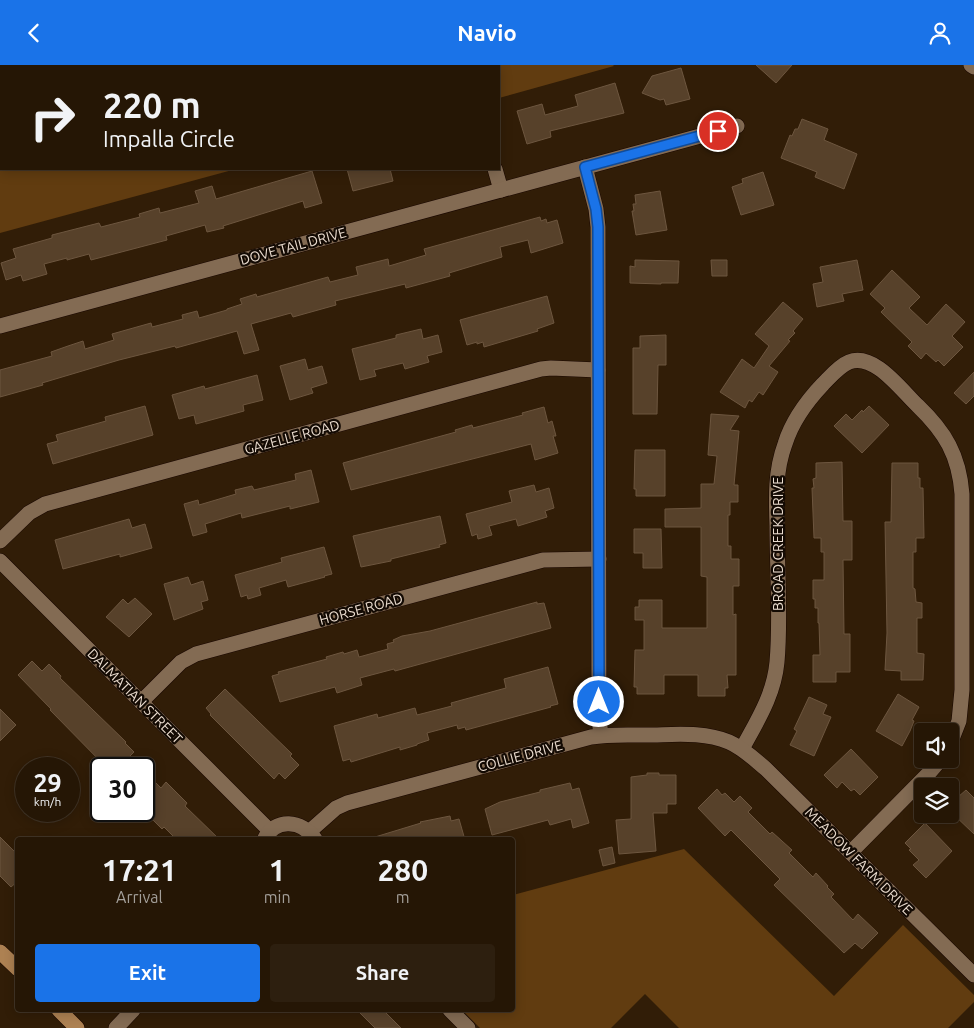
<!DOCTYPE html>
<html lang="en">
<head>
<meta charset="utf-8">
<style>
  :root { --surface:#251605; --page:#2d1f0f; --text:#f1f3f6; --muted:#a39f9a; --line:#423527; --accent:#1a73e8 }
  body { margin:0; font-family:Ubuntu,sans-serif; background:var(--page); color:var(--text); height:100vh; display:flex; flex-direction:column; font-size:19px; white-space:nowrap }
  * { box-sizing:border-box; margin:0 }
  p { font-size:16px; color:var(--muted) }
  .icon { flex:none; width:28px; height:28px; fill:none; stroke:currentColor; stroke-width:2; stroke-linecap:round; stroke-linejoin:round }
  .map { position:relative; flex:1; overflow:hidden }
  .details { position:absolute; left:15px; top:772px; width:500px; height:175px; display:flex; flex-direction:column; background:var(--surface); border-radius:5px; box-shadow:0 2px 12px #0003,0 0 0 1px var(--line) }
  .details>* { flex:none }
  .hud { position:absolute; left:0px; top:0px; width:500px; height:105px; box-shadow:0 2px 12px #0003,0 0 0 1px var(--line); background:#251605; color:var(--text); overflow:hidden }
  .tools { position:absolute; left:914px; top:658px; display:grid; gap:10px }
  .tools a { display:grid; place-items:center; width:45px; height:45px; border-radius:5px; background:var(--surface); box-shadow:0 2px 12px #0003,0 0 0 1px var(--line); font-size:25px }
  .speed { position:absolute; left:15px; top:692px; display:flex; gap:10px; font-size:25px; font-weight:700; text-align:center }
  .speed>* { display:grid; place-content:center; width:65px; height:65px; border-radius:50%; background:var(--surface); box-shadow:0 2px 12px #0003,0 0 0 1px var(--line); line-height:1 }
  .speed small { font-size:12px; font-weight:400 }
  .speed .limit { border:2px solid #111; border-radius:8px; background:#fff; color:#111 }
  .pin { position:absolute; display:grid; place-items:center; width:42px; height:42px; color:#fff; margin:-21px; border:2px solid #fff; border-radius:50%; box-shadow:0 1px 5px #0007 }
  .me { position:absolute; width:55px; margin:-28px; rotate:0deg; stroke-linejoin:round; filter:drop-shadow(0 0 4px #0008) }
  .turn { display:flex; align-items:center; gap:18px; height:105px; padding:0 20px; font-size:22px }
  .turn .icon { width:65px; height:65px; stroke-width:2.5 }
  .turn b { display:block; font-size:35px; line-height:42px }
  .eta { display:flex; justify-content:space-evenly; align-items:center; height:85px; text-align:center }
  .eta b { font-size:30px; font-weight:700; line-height:35px }
  .button { display:flex; gap:10px; margin-top:auto; padding:10px 20px }
  .button a { flex:1; height:58px; border-radius:5px; background:var(--accent); color:#fff; font-size:20px; font-weight:700; line-height:58px; text-align:center }
  .button a+a { background:var(--page); color:var(--text) }
  header { display:flex; justify-content:space-between; align-items:center; height:65px; padding:0 20px; background:var(--accent); color:#fff; font-size:22px; font-weight:700 }
  .map>svg:first-child { display:block }
  .green { fill:#613c10 }
  .building { fill:#57412a; stroke:#6d563f }
  .lines { fill:none; stroke-linecap:round; stroke-linejoin:round }
  .minor-casing { stroke:#190700; stroke-width:16 }
  .major-casing { stroke:#190700; stroke-width:16 }
  .minor { stroke:#836b53; stroke-width:15 }
  .major { stroke:#ad8152; stroke-width:15 }
  .route-casing { stroke:#114b97; stroke-width:12 }
  .route { stroke:#1a73e8; stroke-width:9 }
  .labels { text-anchor:middle; dominant-baseline:central; stroke-width:4.5; stroke-linejoin:round; paint-order:stroke }
  .street-label { font-size:14px; fill:#eadccf; stroke:#130a03 }
</style>
</head>
<body>
<header><svg class="icon" aria-label="back" viewBox="0 0 24 24"><path d="M15 5l-7 7 7 7"/></svg>Navio<svg class="icon" aria-label="person" viewBox="0 0 24 24"><circle cx="12" cy="8" r="4"/><path d="M4 21q1-7 8-7t8 7"/></svg></header>
<div class="map">
<svg width="974" height="963" viewBox="0 0 974 963">
  <rect width="100%" height="100%" fill="#311d07"/>
  <g class="green">
    <polygon points="266,0 417,0 418,1 265,1"/>
    <polygon points="446,0 613,0 614,1 499,33 499,1"/>
    <polygon points="0,92 1,92 1,104 236,104 0,168"/>
    <polygon points="684,784 834,931 903,860 974,930 974,937 948,963 679,963 645,929 611,963 480,963 462,945 512,945 513,830"/>
  </g>
  <g class="building">
    <polygon points="756,0 792,0 776,18"/>
    <polygon points="681,3 690,34 666,40 664,34 660,35 642,28 652,11"/>
    <polygon points="615,18 624,48 550,66 551,72 527,79 517,46 542,39 545,50 578,41 575,30"/>
    <polygon points="802,54 828,64 824,75 857,89 844,124 815,112 817,107 781,93 790,70 792,71 795,64 798,64"/>
    <polygon points="347,104 390,104 393,116 353,126"/>
    <polygon points="312,106 322,138 305,143 303,136 223,161 224,163 207,167 205,160 166,171 167,175 91,195 89,189 67,195 67,193 44,199 47,209 23,216 21,210 6,215 1,198 16,193 13,184 52,173 52,170 99,158 101,162 140,152 139,149 159,143 160,148 199,138 195,126 212,121 216,134"/>
    <polygon points="763,107 774,140 741,150 732,122 743,118 742,114"/>
    <polygon points="660,126 667,165 636,170 632,146 634,146 633,139 636,139 635,130"/>
    <polygon points="540,152 541,156 546,154 547,158 557,155 563,178 531,188 528,175 500,182 502,192 449,208 450,211 406,223 405,219 335,236 336,240 293,252 291,248 251,259 259,285 244,289 237,266 176,283 175,281 119,295 42,318 43,320 0,332 0,305 52,291 51,287 68,281 83,276 85,284 114,275 112,269 151,258 152,262 183,254 182,250 197,246 199,253 227,245 227,244 242,239 240,234 256,229 257,232 328,212 330,217 358,210 356,202 388,194 389,201 426,190 424,184"/>
    <polygon points="635,195 679,196 678,218 661,218 661,219 630,218 630,201 635,202"/>
    <polygon points="711,195 727,195 727,211 712,211"/>
    <polygon points="857,195 863,225 842,229 844,236 817,242 813,219 823,217 820,202"/>
    <polygon points="892,205 920,232 909,243 927,260 946,239 965,257 952,271 963,282 944,301 938,295 936,297 926,288 921,294 908,281 912,277 881,247 885,243 870,229"/>
    <polygon points="547,231 554,258 537,264 538,266 484,282 483,277 477,279 477,277 467,280 460,255"/>
    <polygon points="783,237 803,254 793,266 795,268 788,275 790,276 769,301 778,307 763,330 759,327 752,337 749,335 745,343 720,327 742,294 754,303 769,281 755,269"/>
    <polygon points="421,264 423,274 438,270 442,287 427,291 429,297 405,304 403,298 374,305 376,311 360,315 352,284 396,273 396,270"/>
    <polygon points="666,270 666,300 658,300 657,349 633,349 633,283 640,283 640,271"/>
    <polygon points="305,294 308,305 322,301 327,318 311,323 313,328 290,335 280,301"/>
    <polygon points="974,307 974,331 966,339 954,328"/>
    <polygon points="257,310 263,335 243,340 244,346 196,359 194,350 179,354 172,330 204,321 205,324"/>
    <polygon points="145,341 153,370 53,399 47,379 58,376 56,370 106,356 105,352"/>
    <polygon points="869,341 889,360 862,388 834,361 846,349 852,355 862,345 863,347"/>
    <polygon points="544,342 548,358 552,356 556,371 553,371 558,388 535,395 531,379 351,425 343,398 456,367 455,365 472,360 473,363 523,350 522,348"/>
    <polygon points="711,349 739,351 730,365 739,366 734,420 738,420 738,437 730,437 730,450 728,450 728,481 731,481 731,494 739,494 739,521 733,521 733,550 736,549 736,610 727,610 728,623 725,623 725,631 698,631 698,610 664,610 664,629 637,629 637,622 634,622 635,585 644,585 644,555 635,555 635,542 639,542 639,535 662,535 662,563 707,563 707,512 701,511 701,462 665,462 665,444 701,443 701,419 714,419 717,391 708,390"/>
    <polygon points="635,385 665,385 665,431 636,431 636,424 634,424"/>
    <polygon points="842,397 843,456 852,456 852,495 843,495 844,569 850,569 850,607 836,607 836,617 813,617 813,590 820,590 819,558 818,558 818,543 815,543 815,534 813,534 813,515 824,515 824,487 821,487 821,473 814,473 812,423 814,423 813,414 816,413 816,398"/>
    <polygon points="892,398 918,398 918,413 920,413 920,423 923,423 924,473 916,473 916,487 913,487 913,523 915,524 916,537 922,538 922,553 917,553 917,588 924,589 923,615 901,615 901,606 885,605 887,568 885,457 891,457"/>
    <polygon points="311,405 319,437 290,444 290,441 242,453 241,448 205,459 207,467 193,471 184,439 198,435 199,440 236,429 235,425 252,421 254,425 296,415 295,409"/>
    <polygon points="534,420 536,427 549,423 554,443 545,446 547,452 518,461 516,454 489,461 492,470 478,474 477,469 472,471 466,449 512,437 509,426"/>
    <polygon points="440,451 446,478 439,480 440,482 391,494 391,496 361,502 353,471"/>
    <polygon points="129,454 132,463 145,459 152,483 120,492 120,489 63,504 55,475"/>
    <polygon points="634,464 661,464 662,503 643,503 643,488 634,488"/>
    <polygon points="324,482 332,509 324,511 325,512 288,522 286,515 259,523 261,530 248,534 247,530 241,532 235,510 282,497 281,493"/>
    <polygon points="188,512 191,520 203,516 208,535 201,537 203,544 174,555 164,519"/>
    <polygon points="135,533 152,549 129,572 106,552 123,534 128,539"/>
    <polygon points="537,537 537,539 544,538 551,563 395,606 394,604 360,613 362,620 337,628 335,622 280,637 272,611 279,609 278,607 327,594 326,592 343,587 344,589 357,585 359,592 388,584 387,579 394,577 393,575 402,571 430,566"/>
    <polygon points="32,596 42,606 49,599 61,611 60,613 126,677 125,678 134,687 117,704 108,704 50,645 51,644 18,610"/>
    <polygon points="548,602 558,639 550,641 551,642 466,665 465,662 458,664 457,660 427,668 429,675 417,679 417,680 400,685 400,682 351,697 350,694 343,696 334,661 377,649 378,653 415,643 417,650 452,641 451,638 506,623 504,614"/>
    <polygon points="225,624 292,689 290,691 299,700 285,714 279,708 274,714 210,650 211,649 206,643"/>
    <polygon points="898,629 919,642 912,655 914,656 910,666 902,681 876,666"/>
    <polygon points="809,632 827,640 823,649 831,652 814,691 790,680 797,666 794,664"/>
    <polygon points="0,644 16,660 0,676"/>
    <polygon points="851,684 878,712 860,730 854,724 851,726 842,717 837,723 824,710"/>
    <polygon points="647,708 659,708 659,710 676,710 676,739 667,739 667,748 653,748 656,786 619,789 616,755 631,754 631,712 647,710"/>
    <polygon points="155,717 161,723 166,717 187,738 185,741 220,775 177,775 164,762 162,764 145,747 150,741 144,735 144,728"/>
    <polygon points="570,718 572,725 579,723 589,758 573,763 571,754 550,760 548,755 492,770 485,744 500,737 540,727 540,725"/>
    <polygon points="717,724 722,730 725,728 734,737 740,731 752,743 748,747 770,769 772,767 792,785 789,788 813,812 816,808 828,821 827,822 834,829 831,832 853,855 858,849 878,868 862,884 855,878 844,888 774,820 780,814 731,765 725,771 698,743"/>
    <polygon points="966,725 974,733 974,769 950,746 950,739"/>
    <polygon points="450,751 451,756 459,754 465,775 375,775 375,772 421,758 420,757"/>
    <polygon points="925,758 952,786 926,813 913,800 919,795 909,785 911,784 905,778"/>
    <polygon points="0,772 18,790 18,816 11,822 0,811"/>
    <polygon points="612,782 615,798 603,801 599,785"/>
    <polygon points="357,945 383,945 401,963 375,963"/>
  </g>
  <g class="lines">
    <g class="minor-casing">
      <g id="minor">
        <polyline points="436,0 437,1"/>
        <polyline points="971,0 974,2"/>
        <polyline points="585,102 596,144 598,162 599,654 601,670"/>
        <polyline points="495,104 501,125"/>
        <polyline points="0,261 737,61"/>
        <polyline points="0,476 29,448 45,439 541,304 551,303 598,305"/>
        <polyline points="0,496 270,766"/>
        <polyline points="141,637 181,597 196,589 543,495 599,494"/>
        <path d="M742,684C757,656 774,630 777,597C781,554 777,505 777,461C776,433 775,406 785,379C792,356 806,337 823,319C830,312 839,301 849,297C874,287 901,325 918,341C945,367 959,390 962,429V625L959,656L950,679"/>
        <path d="M310,766L336,743L347,738L591,672C609,669 627,670 645,670C673,670 702,666 729,677C743,683 754,694 766,704L974,910"/>
        <path d="M264,775C275,752 302,755 315,774"/>
        <polyline points="851,787 928,709 941,694"/>
        <polyline points="450,945 468,963"/>
        <polyline points="116,963 133,945"/>
      </g>
    </g>
    <g class="major-casing">
      <g id="major">
        <polyline points="0,887 18,904"/>
        <polyline points="59,945 77,963"/>
      </g>
    </g>
    <use href="#minor" class="minor"/>
    <use href="#major" class="major"/>
  </g>
  <g class="lines">
    <g class="route-casing">
      <polyline id="route" points="599,637 598,162 596,144 585,102 718,66"/>
    </g>
    <use href="#route" class="route"/>
  </g>
  <g class="labels">
    <g class="street-label">
      <text transform="translate(293 181) rotate(-15)">DOVE TAIL DRIVE</text>
      <text transform="translate(292 372) rotate(-15)">GAZELLE ROAD</text>
      <text transform="translate(778 479) rotate(-90)">BROAD CREEK DRIVE</text>
      <text transform="translate(361 544) rotate(-15)">HORSE ROAD</text>
      <text transform="translate(135 631) rotate(45)">DALMATIAN STREET</text>
      <text transform="translate(520 691) rotate(-15)">COLLIE DRIVE</text>
      <text transform="translate(859 796) rotate(45)">MEADOW FARM DRIVE</text>
    </g>
  </g>
</svg>
<div class="tools">
<a><svg class="icon" aria-label="sound" viewBox="0 0 24 24"><path d="M4 9h4l5-4v14l-5-4H4zM17 9q2 3 0 6"/></svg></a>
<a><svg class="icon" aria-label="layers" viewBox="0 0 24 24"><path d="M12 4l9 5-9 5-9-5zM3 14l9 5 9-5"/></svg></a>
</div>
<div class="speed"><div>29<small>km/h</small></div><div class="limit">30</div></div>
<div class="pin" style="left:718px;top:66px;background:#d93025"><svg class="icon" aria-label="arrive" viewBox="0 0 24 24"><path d="M6 21V4h12l-3 4 3 4H6"/></svg></div>
<svg class="me" style="left:599px;top:637px" viewBox="-20 -20 40 40"><circle r="17" fill="#1a73e8" stroke="#fff" stroke-width="3"/><path d="M0-11L8 9 0 5-8 9z" fill="#fff"/></svg>
<div class="hud">
<div class="turn"><svg class="icon" aria-label="right" viewBox="0 0 24 24"><path d="M7 20v-9h11M14 6l5 5-5 5"/></svg><div><b>220 m</b>Impalla Circle</div></div>
</div>
<section class="details">
<div class="eta">
<div><b>17:21</b><p>Arrival</p></div>
<div><b>1</b><p>min</p></div>
<div><b>280</b><p>m</p></div>
</div>
<div class="button"><a>Exit</a><a>Share</a></div>
</section>
</div>
</body>
</html>
